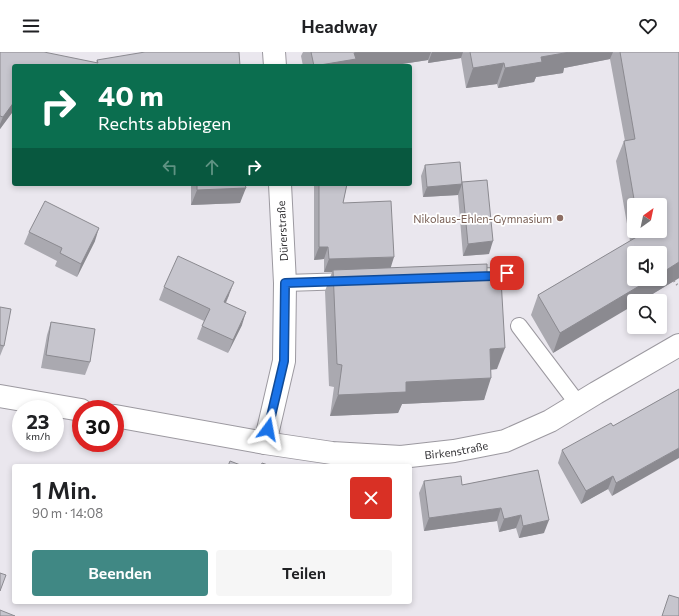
<!DOCTYPE html>
<html lang="de">
<head>
<meta charset="utf-8">
<style>
  :root { --surface:#fff; --page:#f6f6f6; --text:#202124; --muted:#757577; --accent:#408884 }
  body { margin:0; font-family:Commissioner,sans-serif; background:var(--page); color:var(--text); height:100vh; display:flex; flex-direction:column; font-size:15px; white-space:nowrap }
  * { box-sizing:border-box; margin:0 }
  p { font-size:13px; color:var(--muted) }
  .icon { flex:none; width:22px; height:22px; fill:none; stroke:currentColor; stroke-width:2; stroke-linecap:round; stroke-linejoin:round }
  .map { position:relative; flex:1; overflow:hidden }
  .sheet { position:absolute; left:12px; top:412px; width:400px; height:140px; display:flex; flex-direction:column; background:var(--surface); border-radius:4px; box-shadow:0 2px 6px #0003 }
  .sheet>* { flex:none }
  .hud { position:absolute; left:12px; top:12px; width:400px; height:122px; border-radius:4px; box-shadow:0 2px 6px #0003; background:#0b6e4f; color:#fff; overflow:hidden }
  .needle { width:26px; rotate:33deg }
  .buttons { position:absolute; left:627px; top:146px; display:grid; gap:8px }
  .buttons a { display:grid; place-items:center; width:40px; height:40px; border-radius:4px; background:var(--surface); box-shadow:0 2px 6px #0003; font-size:20px }
  .speed { position:absolute; left:12px; top:348px; display:flex; gap:8px; font-size:20px; font-weight:700; text-align:center }
  .speed>* { display:grid; place-content:center; width:52px; height:52px; border-radius:50%; background:var(--surface); box-shadow:0 2px 6px #0003; line-height:1 }
  .speed small { font-size:10px; font-weight:400 }
  .speed .limit { border:6px solid #d22; background:#fff; color:#111 }
  .pin { position:absolute; display:grid; place-items:center; width:34px; height:34px; color:#fff; margin:-17px; border-radius:8px; box-shadow:0 2px 6px #0006 }
  .me { position:absolute; width:44px; margin:-22px; rotate:13deg; stroke-linejoin:round; filter:drop-shadow(0 0 3px #0008) }
  .turn { display:flex; align-items:center; gap:14px; height:84px; padding:0 20px; font-size:18px }
  .turn .icon { width:52px; height:52px; stroke-width:2.5 }
  .turn b { display:block; font-size:28px; line-height:34px }
  .lanes { display:flex; align-items:center; height:38px; padding:0 20px; background:#0003; justify-content:center; gap:20px; direction:ltr }
  .lanes .off { opacity:.35 }
  .round { display:grid; place-items:center; flex:none; width:42px; height:42px; border-radius:4px; background:var(--page) }
  .overview { display:flex; align-items:center; justify-content:space-between; height:68px; padding:0 20px }
  h1 { font-size:24px; font-weight:600; line-height:30px }
  .button { display:flex; gap:8px; margin-top:auto; padding:8px 20px }
  .button a { flex:1; height:46px; border-radius:4px; background:var(--accent); color:#fff; font-size:16px; font-weight:600; line-height:46px; text-align:center }
  .button a+a { background:var(--page); color:var(--text) }
  header { display:flex; justify-content:space-between; align-items:center; height:52px; padding:0 20px; background:var(--surface); font-size:18px; font-weight:600 }
  .map>svg:first-child { display:block }
  .lines { fill:none; stroke-linecap:round; stroke-linejoin:round }
  .lane-casing { stroke:#9c99a0; stroke-width:18 }
  .street-casing { stroke:#9c99a0; stroke-width:24 }
  .secondary-casing { stroke:#9c99a0; stroke-width:24 }
  .path { stroke:#949297; stroke-width:2.5; stroke-dasharray:1 3; stroke-linecap:butt }
  .lane { stroke:#fff; stroke-width:16 }
  .street { stroke:#fff; stroke-width:22 }
  .secondary { stroke:#fff; stroke-width:22 }
  .wall { fill:#aaa9b0; fill-rule:evenodd }
  .shaded-wall { fill:#8b8a90 }
  .building { fill:#c6c5cd; stroke:#8b8a90 }
  .route-casing { stroke:#114b97; stroke-width:10 }
  .route { stroke:#1a73e8; stroke-width:7 }
  .education-dot { fill:#8d6e63; stroke:#fff; stroke-width:1.5 }
  .labels { text-anchor:middle; dominant-baseline:central; stroke-width:3.5; stroke-linejoin:round; paint-order:stroke }
  .education-label { font-size:11px; fill:#785e54; stroke:#fff; text-anchor:end }
  .street-label { font-size:11px; fill:#343336; stroke:#fff }
</style>
</head>
<body>
<header><svg class="icon" aria-label="menu" viewBox="0 0 24 24"><path d="M4 6h16M4 12h16M4 18h16"/></svg>Headway<svg class="icon" aria-label="heart" viewBox="0 0 24 24"><path d="M12 20l-8-8c-3-5 5-10 8-4 3-6 11-1 8 4z"/></svg></header>
<div class="map">
<svg width="679" height="564" viewBox="0 0 679 564">
  <rect width="100%" height="100%" fill="#eae7ee"/>
  <g class="lines">
    <g class="lane-casing">
      <g id="lane">
        <polyline points="466,225 493,224 507,221 508,225"/>
        <polyline points="285,231 349,229"/>
        <polyline points="519,274 578,352"/>
      </g>
    </g>
    <g class="street-casing">
      <g id="street">
        <polyline points="274,0 275,14"/>
        <polyline points="265,391 284,309 285,231 280,132"/>
      </g>
    </g>
    <g class="secondary-casing">
      <g id="secondary">
        <polyline points="0,344 81,358"/>
        <path id="s1" d="M115,364L265,391L332,401L401,405L454,399L505,389L550,369L596,341L679,293"/>
      </g>
    </g>
    <polyline class="path" points="674,229 679,235"/>
    <use href="#lane" class="lane"/>
    <use href="#street" class="street"/>
    <use href="#secondary" class="secondary"/>
  </g>
  <g class="wall">
    <polygon points="0,0 96,11 97,8 240,14 14,14 14,58 0,77"/>
    <path d="M303,0H679V226L641,249H634L553,301L531,263L538,243L630,189L616,109L624,89H625L610,7L564,16L563,21L536,25L534,30L498,36L497,32L466,36L461,6L428,11V8L389,14H303L301,4ZM634,153H660V179H634Z"/>
    <polygon points="425,113 462,132 462,130 489,202 463,204 458,143 423,145 421,124"/>
    <polygon points="191,132 245,132 240,151 191,153"/>
    <polygon points="309,132 347,132 343,151 391,216 487,228 497,317 491,318 484,348 402,352 398,361 330,364 334,335 329,334 325,239 332,220 324,220 324,207 314,208 314,133"/>
    <polygon points="29,180 95,189 77,225 55,214 57,209 24,192"/>
    <polygon points="164,235 229,243 226,251 242,273 228,301 197,287 204,269 159,248"/>
    <polygon points="0,255 4,294 0,304"/>
    <polygon points="51,270 90,310 85,323 41,316 47,283"/>
    <polygon points="679,337 612,444 608,437 581,452 558,411 562,398 613,374"/>
    <polygon points="538,418 544,481 519,486 516,476 499,480 497,469 424,479 419,441 424,429 462,433"/>
  </g>
  <g class="shaded-wall">
    <polygon points="358,0 431,0 428,8 389,14 313,14 354,1"/>
    <polygon points="432,0 463,0 461,6 428,11"/>
    <polygon points="567,0 613,0 610,7 564,16 563,21 536,25 534,30 498,36 505,16 541,5"/>
    <polygon points="504,11 497,32 466,36 473,16"/>
    <polygon points="14,50 14,58 0,77 0,72 3,65"/>
    <polygon points="462,132 458,143 423,145 427,135"/>
    <polygon points="246,136 240,151 191,153 197,138"/>
    <polygon points="99,176 95,189 77,225 81,212"/>
    <polygon points="493,189 489,202 463,204 468,192"/>
    <polygon points="319,195 328,195 324,207 314,208"/>
    <polygon points="394,205 390,218 333,218 332,220 324,220 329,207"/>
    <polygon points="679,210 679,226 641,249 634,249 634,253 553,301 560,281 651,227 660,227 660,222"/>
    <polygon points="234,230 229,243 220,263 224,250"/>
    <polygon points="246,260 242,273 228,301 233,288"/>
    <polygon points="505,296 497,317 482,318 490,297"/>
    <polygon points="491,326 484,348 402,352 398,361 330,364 338,343 406,330"/>
    <polygon points="679,396 679,406 612,444 616,431"/>
    <polygon points="613,424 608,437 581,452 586,439"/>
    <polygon points="501,456 497,469 424,479 429,466"/>
    <polygon points="521,463 516,476 499,480 504,467"/>
    <polygon points="549,468 544,481 519,486 523,474"/>
  </g>
  <g class="building">
    <polygon points="0,0 44,0 98,11 97,8 145,0 239,0 240,14 14,14 14,50 3,65 0,64"/>
    <polygon points="311,0 358,0 354,1 356,7 314,14"/>
    <polygon points="470,0 570,0 541,5 542,10 505,16 504,11 473,16"/>
    <polygon points="620,0 679,0 679,210 660,222 660,201 634,201 634,227 651,227 560,281 538,243 640,183 639,179 660,179 660,153 635,153 624,89 635,87"/>
    <polygon points="460,110 462,132 427,135 425,113"/>
    <polygon points="487,128 493,189 468,192 462,130"/>
    <polygon points="197,132 245,132 246,136 197,138"/>
    <polygon points="319,132 347,132 343,151 391,149 394,205 329,207 328,195 319,195"/>
    <polygon points="45,149 99,176 81,212 60,201 62,196 29,180"/>
    <polygon points="178,204 234,230 224,250 246,260 233,288 202,274 210,257 164,235"/>
    <polygon points="487,212 487,228 501,227 505,296 490,297 491,326 406,330 406,340 338,343 342,313 337,312 333,218"/>
    <polygon points="0,255 11,257 4,294 0,293"/>
    <polygon points="51,270 95,277 90,310 46,303"/>
    <polygon points="679,337 679,396 616,431 613,424 586,439 562,398 611,371 613,374"/>
    <polygon points="230,409 243,414 228,414"/>
    <polygon points="262,411 271,414 261,414"/>
    <polygon points="538,418 549,468 523,474 521,463 504,467 501,456 429,466 424,429 461,424 462,433"/>
    <polygon points="0,521 6,523 0,539"/>
    <polygon points="669,543 679,546 679,564 662,564"/>
    <polygon points="0,558 15,564 0,564"/>
  </g>
  <g class="lines">
    <g class="route-casing">
      <polyline id="route" points="268,377 284,309 285,231 493,224 507,221"/>
    </g>
    <use href="#route" class="route"/>
  </g>
  <circle class="education-dot" cx="560" cy="166" r="4"/>
  <g class="labels">
    <g class="education-label">
      <text x="552" y="166">Nikolaus-Ehlen-Gymnasium</text>
    </g>
    <g class="street-label">
      <text transform="translate(282 179) rotate(-93)">Dürerstraße</text>
      <text stroke="none"><textPath href="#s1" startOffset="345">Birkenstraße</textPath></text>
    </g>
  </g>
</svg>
<div class="buttons">
<a><svg class="needle" viewBox="-14 -14 28 28"><path d="M0-13l5 13h-10z" fill="#e53935"/><path d="M0 13l5-13h-10z" fill="#757577"/></svg></a>
<a><svg class="icon" aria-label="sound" viewBox="0 0 24 24"><path d="M4 9h4l5-4v14l-5-4H4zM17 9q2 3 0 6"/></svg></a>
<a><svg class="icon" aria-label="search" viewBox="0 0 24 24"><circle cx="10" cy="10" r="6"/><path d="M15 15l6 6"/></svg></a>
</div>
<div class="speed"><div>23<small>km/h</small></div><div class="limit">30</div></div>
<div class="pin" style="left:507px;top:221px;background:#d93025"><svg class="icon" aria-label="arrive" viewBox="0 0 24 24"><path d="M6 21V4h12l-3 4 3 4H6"/></svg></div>
<svg class="me" style="left:268px;top:377px" viewBox="-20 -20 40 40"><path d="M0-17L14 15 0 8-14 15z" fill="#1a73e8" stroke="#fff" stroke-width="4"/></svg>
<div class="hud">
<div class="turn"><svg class="icon" aria-label="right" viewBox="0 0 24 24"><path d="M7 20v-9h11M14 6l5 5-5 5"/></svg><div><b>40 m</b>Rechts abbiegen</div></div>
<div class="lanes"><svg class="icon off" aria-label="left" viewBox="0 0 24 24"><path d="M17 20v-9H6M10 6l-5 5 5 5"/></svg><svg class="icon off" aria-label="ahead" viewBox="0 0 24 24"><path d="M12 20V5M6 11l6-6 6 6"/></svg><svg class="icon" aria-label="right" viewBox="0 0 24 24"><path d="M7 20v-9h11M14 6l5 5-5 5"/></svg></div>
</div>
<section class="sheet">
<div class="overview"><div><h1>1 Min.</h1><p>90 m · 14:08</p></div><a class="round" style="background:#d93025;color:#fff"><svg class="icon" aria-label="close" viewBox="0 0 24 24"><path d="M6 6l12 12M18 6L6 18"/></svg></a></div>
<div class="button"><a>Beenden</a><a>Teilen</a></div>
</section>
</div>
</body>
</html>
